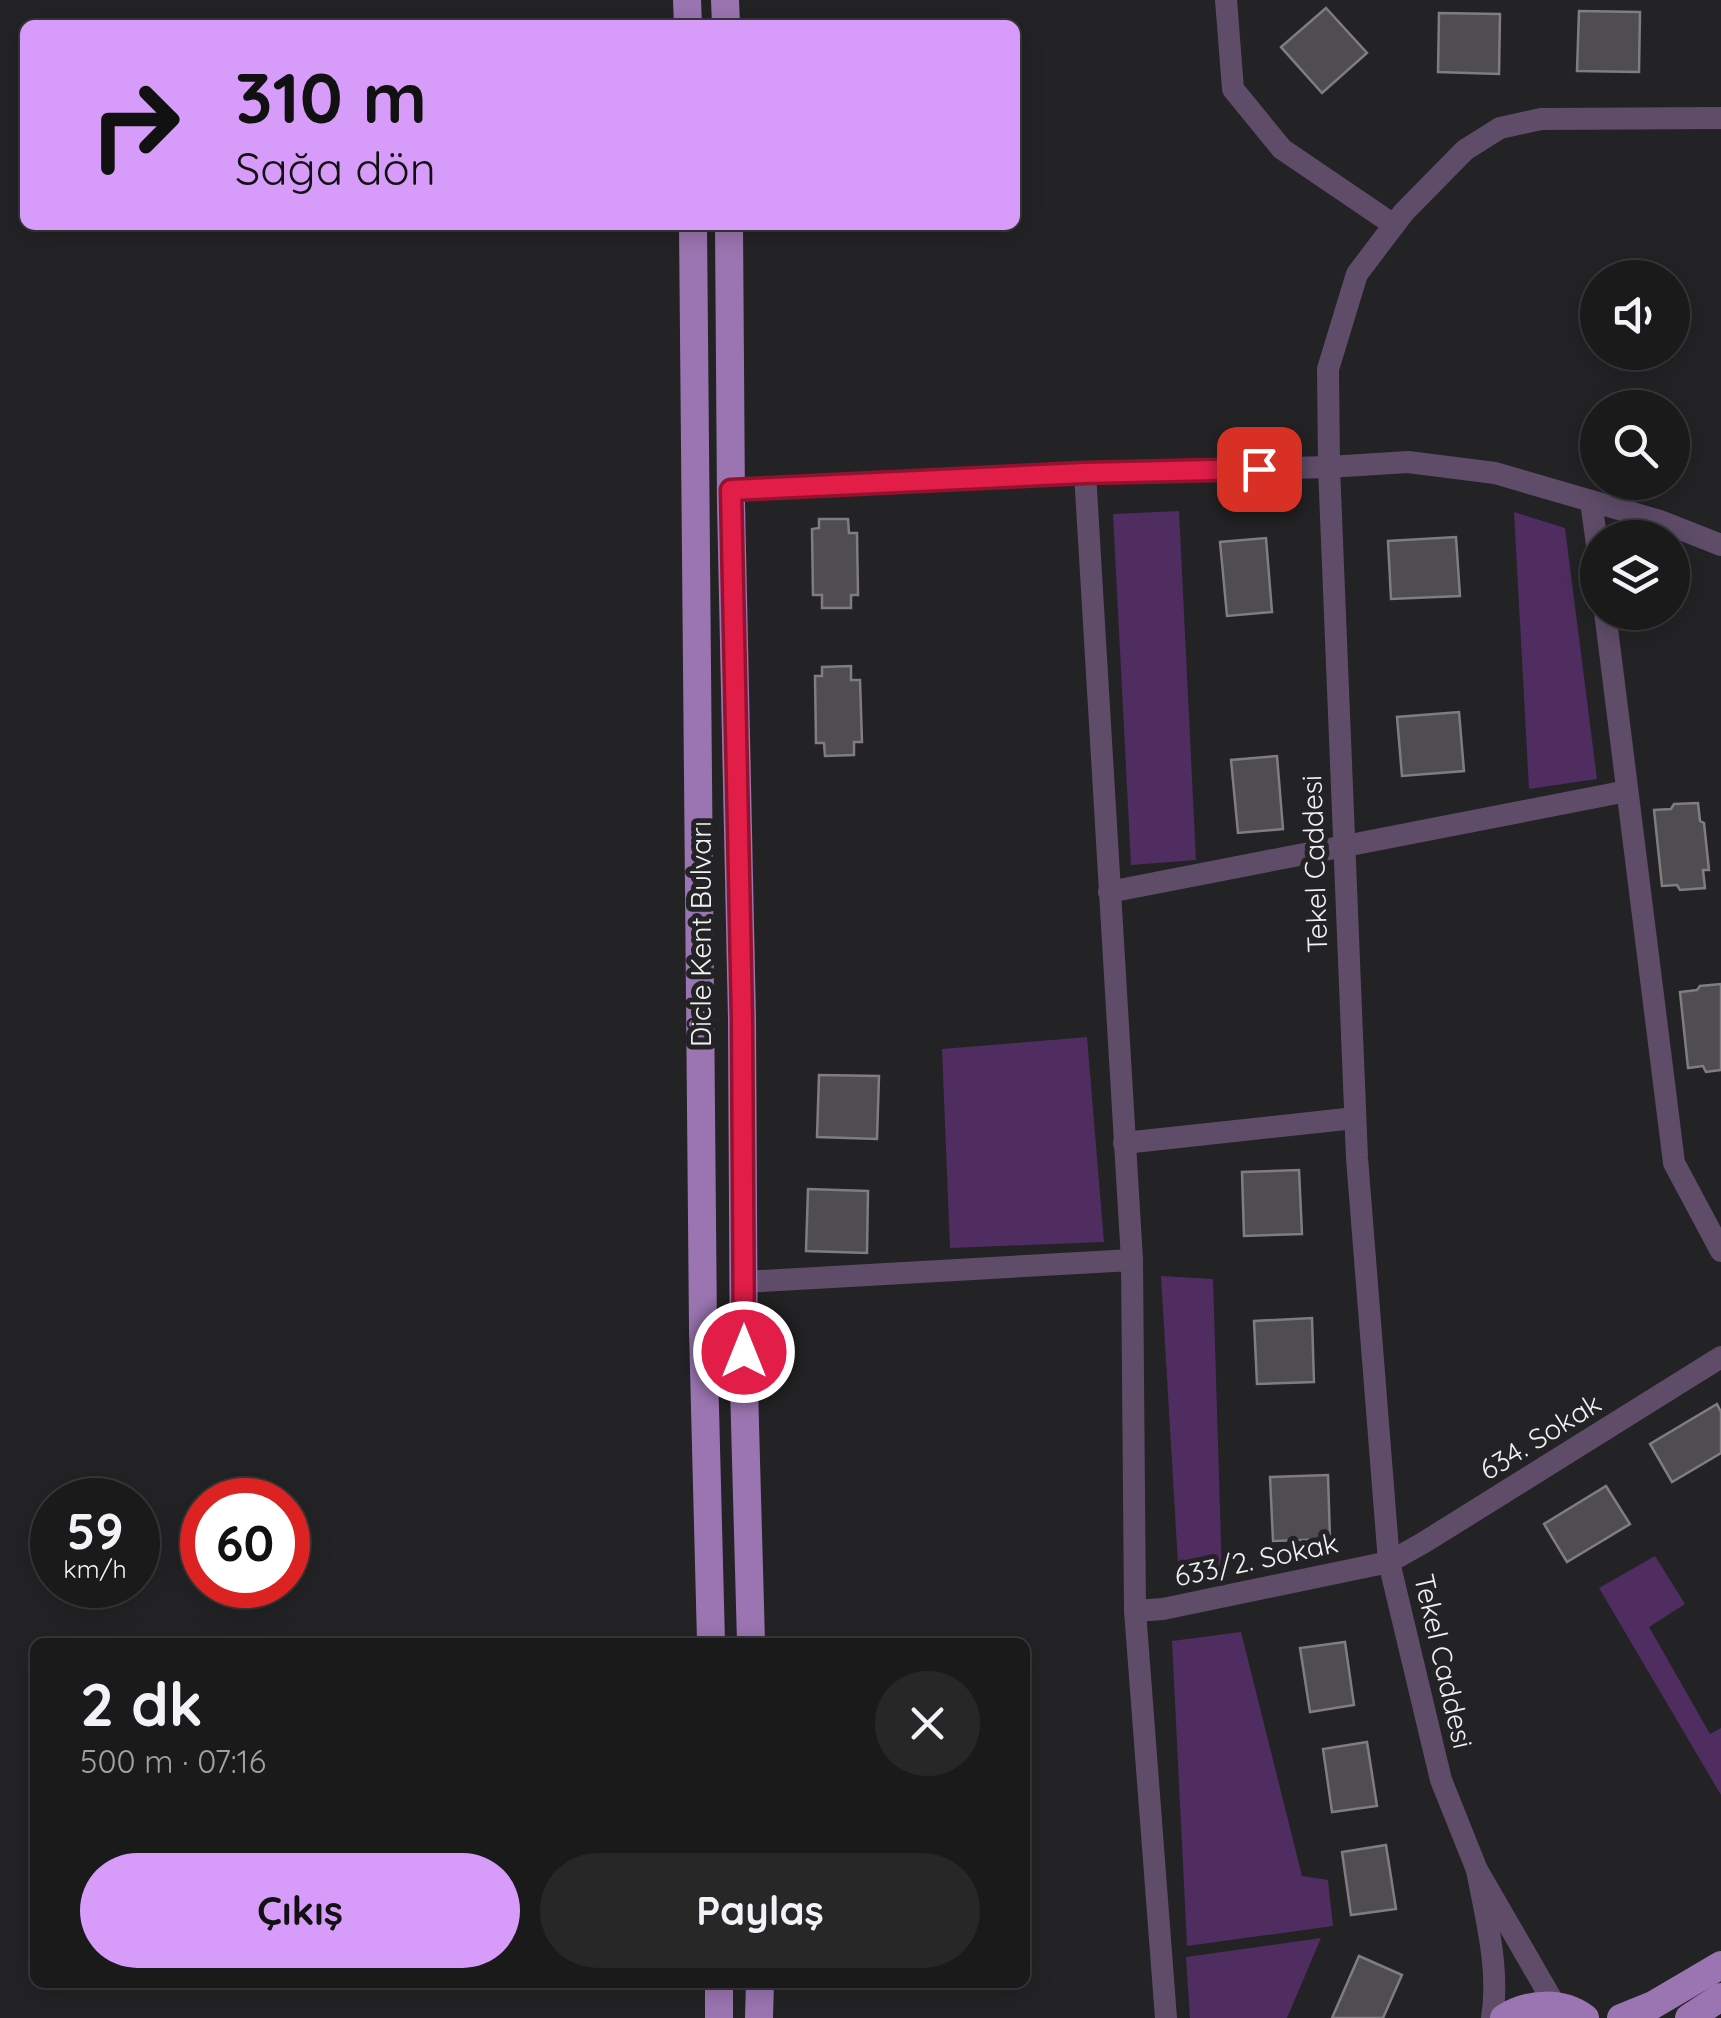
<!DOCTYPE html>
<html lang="tr">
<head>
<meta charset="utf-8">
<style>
  :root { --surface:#1a1a1b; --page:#272728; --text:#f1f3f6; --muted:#9fa1a3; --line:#38383a; --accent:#d79bf9 }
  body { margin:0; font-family:Quicksand,sans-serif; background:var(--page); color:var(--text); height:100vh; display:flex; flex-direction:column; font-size:38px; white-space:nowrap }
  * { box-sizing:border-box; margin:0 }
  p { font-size:32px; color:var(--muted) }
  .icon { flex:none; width:55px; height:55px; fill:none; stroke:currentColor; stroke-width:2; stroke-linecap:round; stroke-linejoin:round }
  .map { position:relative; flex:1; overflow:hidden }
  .panel { position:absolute; left:30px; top:1638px; width:1000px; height:350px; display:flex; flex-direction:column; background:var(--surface); border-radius:15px; box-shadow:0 5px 25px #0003,0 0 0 2px var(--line) }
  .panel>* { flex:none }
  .top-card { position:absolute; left:20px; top:20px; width:1000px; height:210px; border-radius:15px; box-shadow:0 5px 25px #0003,0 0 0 2px var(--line); background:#d79bf9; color:#111; overflow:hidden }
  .buttons { position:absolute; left:1580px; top:260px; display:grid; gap:20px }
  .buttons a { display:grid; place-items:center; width:110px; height:110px; border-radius:50%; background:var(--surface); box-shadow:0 5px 25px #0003,0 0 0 2px var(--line); font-size:50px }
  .speed { position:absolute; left:30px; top:1478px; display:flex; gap:20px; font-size:50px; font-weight:700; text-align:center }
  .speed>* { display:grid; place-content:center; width:130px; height:130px; border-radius:50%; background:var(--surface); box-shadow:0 5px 25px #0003,0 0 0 2px var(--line); line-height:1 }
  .speed small { font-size:25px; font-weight:400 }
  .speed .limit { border:15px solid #d22; background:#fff; color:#111 }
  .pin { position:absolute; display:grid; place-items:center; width:85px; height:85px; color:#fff; margin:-42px; border-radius:20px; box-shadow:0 5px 15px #0006 }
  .me { position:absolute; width:110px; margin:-55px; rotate:0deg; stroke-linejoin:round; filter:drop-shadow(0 0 8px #0008) }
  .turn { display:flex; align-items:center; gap:35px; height:210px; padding:0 50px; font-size:45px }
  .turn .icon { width:130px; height:130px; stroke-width:2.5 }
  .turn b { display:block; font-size:70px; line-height:85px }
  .round { display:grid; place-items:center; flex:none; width:105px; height:105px; border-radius:52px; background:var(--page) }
  .headline { display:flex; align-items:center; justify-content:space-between; height:170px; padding:0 50px }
  h1 { font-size:60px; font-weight:700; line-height:75px }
  .button { display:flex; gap:20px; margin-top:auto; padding:20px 50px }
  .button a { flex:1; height:115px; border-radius:60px; background:var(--accent); color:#111; font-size:40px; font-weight:700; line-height:115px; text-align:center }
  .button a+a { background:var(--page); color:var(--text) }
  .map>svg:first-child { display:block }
  .green { fill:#4f2d60 }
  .building { fill:#4f4d50; stroke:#7f7d80; stroke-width:2.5 }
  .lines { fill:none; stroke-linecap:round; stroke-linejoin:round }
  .minor { stroke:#5f4c69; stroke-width:22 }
  .major { stroke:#9b75b1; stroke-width:28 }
  .route-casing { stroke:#92132f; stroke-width:25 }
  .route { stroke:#e11d48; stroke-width:18 }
  .labels { text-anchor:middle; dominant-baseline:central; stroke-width:10; stroke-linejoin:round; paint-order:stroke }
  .street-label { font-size:28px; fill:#f0eff1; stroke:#232224 }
</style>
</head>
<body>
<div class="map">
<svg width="1721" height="2018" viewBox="0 0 1721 2018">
  <rect width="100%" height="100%" fill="#232224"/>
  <g class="green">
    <polygon points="1179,511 1196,860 1131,865 1113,514"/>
    <polygon points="1514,512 1565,528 1597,779 1529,789"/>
    <polygon points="1087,1037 1104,1242 950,1248 942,1049"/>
    <polygon points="1161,1276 1213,1279 1222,1575 1179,1581"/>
    <polygon points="1655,1556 1685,1604 1649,1627 1710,1734 1721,1728 1721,1795 1599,1588"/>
    <polygon points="1241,1632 1302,1876 1328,1880 1333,1926 1187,1946 1172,1641"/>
    <polygon points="1321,1938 1287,2018 1190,2018 1186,1957"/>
  </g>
  <g class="building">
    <polygon points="1326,8 1367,53 1322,93 1281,47"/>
    <polygon points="1579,11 1640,12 1639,72 1577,71"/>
    <polygon points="1439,13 1500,14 1499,74 1438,72"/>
    <polygon points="819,519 848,519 849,533 857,533 858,595 851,595 851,608 822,608 822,595 813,595 812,529 819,528"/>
    <polygon points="1456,537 1460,596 1391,599 1388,541"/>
    <polygon points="1266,538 1272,612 1227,616 1220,542"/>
    <polygon points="851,666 851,680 860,680 862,742 854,742 854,755 825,756 824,743 816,743 815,676 822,676 822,667"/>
    <polygon points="1459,712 1464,771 1402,776 1397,717"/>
    <polygon points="1277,756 1283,829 1238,833 1231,760"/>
    <polygon points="1698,803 1700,821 1704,823 1709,870 1703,870 1705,888 1680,890 1677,885 1662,886 1654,810 1671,809 1674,804"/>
    <polygon points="1721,984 1721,1070 1706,1072 1703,1066 1688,1068 1680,992 1697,990 1700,986"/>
    <polygon points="819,1075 879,1076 877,1139 817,1137"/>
    <polygon points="1299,1170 1302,1234 1244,1236 1242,1172"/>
    <polygon points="808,1189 868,1191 867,1253 806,1251"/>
    <polygon points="1312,1318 1314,1382 1257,1384 1254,1321"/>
    <polygon points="1717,1404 1721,1412 1721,1453 1672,1482 1650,1444"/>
    <polygon points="1328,1475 1330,1539 1273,1541 1270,1477"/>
    <polygon points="1606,1486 1630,1524 1567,1562 1544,1524"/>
    <polygon points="1345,1642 1354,1705 1310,1712 1300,1648"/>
    <polygon points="1367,1742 1377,1806 1332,1812 1323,1749"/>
    <polygon points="1386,1845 1396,1909 1351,1915 1342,1852"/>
    <polygon points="1359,1956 1402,1975 1383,2018 1332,2018"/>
  </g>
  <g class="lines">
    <g class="minor">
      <polyline points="1226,0 1233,89 1282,149 1394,225"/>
      <polyline points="1085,473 1132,1260 1135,1611 1166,2018"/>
      <polyline points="731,490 1085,473 1329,467 1408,462 1495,473 1660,521 1721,545"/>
      <polyline points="1591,501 1598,552"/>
      <polyline points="1605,612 1674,1163 1721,1251"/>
      <polyline points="1109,892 1627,791"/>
      <polyline points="1124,1143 1355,1118"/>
      <polyline points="744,1282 1132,1260"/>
      <polyline points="1135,1611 1163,1609 1389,1562 1423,1543 1721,1357"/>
      <polyline points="1477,1870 1441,1780 1389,1562 1357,1158 1329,467 1328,369 1357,274 1404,212 1465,150 1500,128 1541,119 1721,118"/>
      <path d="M1492,2018C1500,1970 1486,1918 1477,1870L1555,2005"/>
    </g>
    <g class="major">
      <polyline points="687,0 688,25"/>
      <polyline points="725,0 726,25"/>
      <polyline points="693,225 703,1330 711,1642"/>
      <polyline points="729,225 731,503 742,1019 744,1387 751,1642"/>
      <polyline points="719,1982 719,2018"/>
      <polyline points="759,2018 760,1982"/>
      <path d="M1504,2018C1528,2003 1561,2000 1585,2018"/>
      <polyline points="1621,2018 1653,2005 1721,1965"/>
      <polyline points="1689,2018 1721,1997"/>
    </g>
  </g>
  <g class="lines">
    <g class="route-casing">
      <polyline id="route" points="744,1352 742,1020 731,490 1084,473 1259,469"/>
    </g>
    <use href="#route" class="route"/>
  </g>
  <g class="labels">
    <g class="street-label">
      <text transform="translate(1314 864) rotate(-92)">Tekel Caddesi</text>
      <text transform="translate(700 934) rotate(-90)">Dicle Kent Bulvarı</text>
      <text transform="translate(1540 1436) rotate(-32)">634. Sokak</text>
      <text transform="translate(1256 1559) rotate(-12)">633/2. Sokak</text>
      <text transform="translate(1444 1661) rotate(77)">Tekel Caddesi</text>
    </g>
  </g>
</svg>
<div class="buttons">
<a><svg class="icon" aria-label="sound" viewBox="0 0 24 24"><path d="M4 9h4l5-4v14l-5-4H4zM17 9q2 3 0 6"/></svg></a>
<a><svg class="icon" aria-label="search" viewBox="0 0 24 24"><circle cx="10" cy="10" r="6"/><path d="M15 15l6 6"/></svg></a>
<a><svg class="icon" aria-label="layers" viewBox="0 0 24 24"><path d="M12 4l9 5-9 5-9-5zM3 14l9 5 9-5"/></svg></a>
</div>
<div class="speed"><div>59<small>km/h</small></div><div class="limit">60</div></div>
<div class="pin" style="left:1259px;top:469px;background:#d93025"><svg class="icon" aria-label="arrive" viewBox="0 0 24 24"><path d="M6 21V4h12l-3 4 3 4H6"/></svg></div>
<svg class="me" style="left:744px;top:1352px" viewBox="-20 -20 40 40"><circle r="17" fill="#e11d48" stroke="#fff" stroke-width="3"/><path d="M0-11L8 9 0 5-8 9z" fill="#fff"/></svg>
<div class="top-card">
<div class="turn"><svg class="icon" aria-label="right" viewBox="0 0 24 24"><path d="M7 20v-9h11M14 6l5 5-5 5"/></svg><div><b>310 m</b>Sağa dön</div></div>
</div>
<section class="panel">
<div class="headline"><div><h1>2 dk</h1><p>500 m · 07:16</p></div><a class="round"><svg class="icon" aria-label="close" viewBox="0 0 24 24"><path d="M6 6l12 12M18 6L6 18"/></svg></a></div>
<div class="button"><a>Çıkış</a><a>Paylaş</a></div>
</section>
</div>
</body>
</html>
